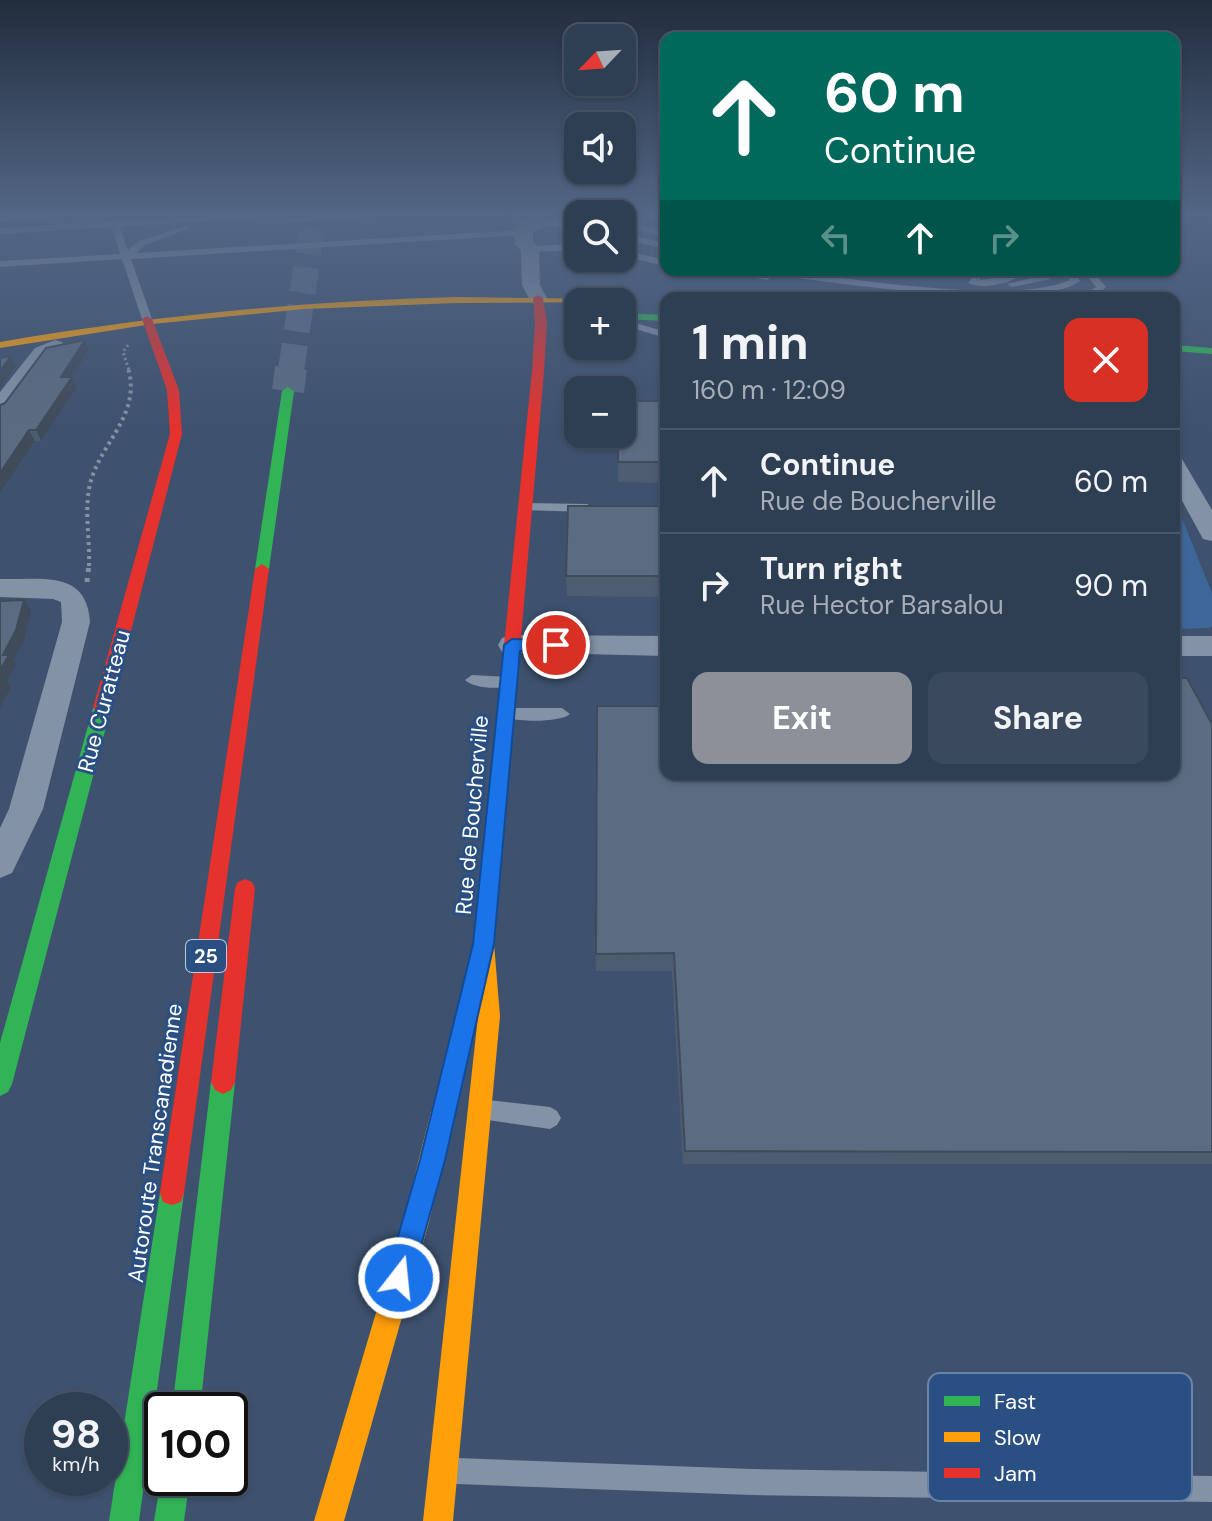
<!DOCTYPE html>
<html lang="en">
<head>
<meta charset="utf-8">
<style>
  :root { --surface:#2e3e53; --page:#3a495d; --text:#f1f3f6; --muted:#a7aeb8; --line:#49576a; --accent:#8c9099 }
  body { margin:0; font-family:"DM Sans",sans-serif; background:var(--page); color:var(--text); height:100vh; display:flex; flex-direction:column; font-size:30px; white-space:nowrap }
  * { box-sizing:border-box; margin:0 }
  p { font-size:26px; color:var(--muted) }
  .icon { flex:none; width:44px; height:44px; fill:none; stroke:currentColor; stroke-width:2; stroke-linecap:round; stroke-linejoin:round }
  .map { position:relative; flex:1; overflow:hidden }
  .sheet { position:absolute; left:660px; top:292px; width:520px; height:488px; display:flex; flex-direction:column; background:var(--surface); border-radius:16px; box-shadow:0 2px 6px #0004,0 0 0 2px var(--line) }
  .sheet>* { flex:none }
  .hud { position:absolute; left:660px; top:32px; width:520px; height:244px; border-radius:16px; box-shadow:0 2px 6px #0004,0 0 0 2px var(--line); background:#00695c; color:#fff; overflow:hidden }
  .needle { width:52px; rotate:245deg }
  .tools { position:absolute; left:564px; top:24px; display:grid; gap:16px }
  .tools a { display:grid; place-items:center; width:72px; height:72px; border-radius:16px; background:var(--surface); box-shadow:0 2px 6px #0004,0 0 0 2px var(--line); font-size:40px }
  .speed { position:absolute; left:24px; top:1392px; display:flex; gap:16px; font-size:40px; font-weight:700; text-align:center }
  .speed>* { display:grid; place-content:center; width:104px; height:104px; border-radius:50%; background:var(--surface); box-shadow:0 2px 6px #0004,0 0 0 2px var(--line); line-height:1 }
  .speed small { font-size:20px; font-weight:400 }
  .speed .limit { border:4px solid #111; border-radius:12px; background:#fff; color:#111 }
  .pin { position:absolute; display:grid; place-items:center; width:68px; height:68px; color:#fff; margin:-34px; border:4px solid #fff; border-radius:50%; box-shadow:0 2px 8px #0007 }
  .me { position:absolute; width:88px; margin:-44px; rotate:16deg; stroke-linejoin:round; filter:drop-shadow(0 0 6px #0008) }
  .turn { display:flex; align-items:center; gap:28px; height:168px; padding:0 32px; font-size:36px }
  .turn .icon { width:104px; height:104px; stroke-width:2.5 }
  .turn b { display:block; font-size:56px; line-height:68px }
  .lanes { display:flex; align-items:center; height:76px; padding:0 32px; background:#0003; justify-content:center; gap:40px; direction:ltr }
  .lanes .off { opacity:.35 }
  .round { display:grid; place-items:center; flex:none; width:84px; height:84px; border-radius:16px; background:var(--page) }
  .head { display:flex; align-items:center; justify-content:space-between; height:136px; padding:0 32px }
  h1 { font-size:48px; font-weight:700; line-height:60px }
  .button { display:flex; gap:16px; margin-top:auto; padding:16px 32px }
  .button a { flex:1; height:92px; border-radius:16px; background:var(--accent); color:#fff; font-size:32px; font-weight:700; line-height:92px; text-align:center }
  .button a+a { background:var(--page); color:var(--text) }
  ul { padding:0; list-style:none }
  li { display:flex; align-items:center; gap:24px; height:104px; padding:0 32px; border-top:2px solid var(--line) }
  li div { flex:1 }
  li b { display:block; font-size:30px }
  li em { font-style:normal }
  .map>svg:first-child { display:block }
  .green { fill:#3f6699 }
  .lines { fill:none; stroke-linecap:round; stroke-linejoin:round }
  .highway-tunnel-far1 { stroke:#5b6c85; stroke-width:26; stroke-dasharray:26 13; stroke-linecap:butt }
  .highway-tunnel { stroke:#5b6c85; stroke-width:32; stroke-dasharray:32 16; stroke-linecap:butt }
  .path-far2 { stroke:#8492a5; stroke-width:3; stroke-dasharray:2 3; stroke-linecap:butt }
  .path-far1 { stroke:#8492a5; stroke-width:4; stroke-dasharray:3 4; stroke-linecap:butt }
  .path { stroke:#8492a5; stroke-width:5; stroke-dasharray:4 6; stroke-linecap:butt }
  .lane { fill:#8492a5; fill-rule:evenodd }
  .street { fill:#8492a5; fill-rule:evenodd }
  .fast { fill:#30b455; fill-rule:evenodd }
  .slow { fill:#ff9f0a; fill-rule:evenodd }
  .jam { fill:#e5322d; fill-rule:evenodd }
  .wall { fill:#4e5c6f }
  .shaded-wall { fill:#404b5a }
  .building { fill:#5b6b81; stroke:#404b5a; stroke-width:2 }
  .route { fill:#1a73e8; stroke:#114b97; stroke-width:2 }
  .labels { text-anchor:middle; dominant-baseline:central; stroke-width:6; stroke-linejoin:round; paint-order:stroke }
  .shield { fill:#2a4f83; stroke:#bfcada; stroke-width:2 }
  .shield-label { font-size:20px; font-weight:bold; fill:#fff }
  .street-label { font-size:22px; fill:#fff; stroke:#2a4f83 }
  .key { fill:#2a4f83; stroke:#6a84a8; stroke-width:2 }
  .key-label { font-size:22px; fill:#fff }
</style>
</head>
<body>
<div class="map">
<svg width="1212" height="1521" viewBox="0 0 1212 1521">
  <rect width="100%" height="100%" fill="#3e526f"/>
  <polygon class="green" points="1174,508 1178,508 1212,593 1212,626 1209,628 1174,629"/>
  <g class="lines">
    <polyline class="highway-tunnel-far1" points="291,370 314,214"/>
    <polyline class="highway-tunnel" points="288,391 291,368"/>
    <polyline class="path-far2" points="128,345 123,352 129,370"/>
    <path class="path-far1" d="M89,566C90,539 84,511 90,484C100,443 142,415 128,368"/>
    <polyline class="path" points="87,582 89,564"/>
    <g class="lane">
      <polygon points="32,214 82,214 0,222 0,216"/>
      <polygon points="248,214 304,214 120,227 128,250 139,241 184,226 191,228 145,245 136,253 523,230 546,220 578,221 578,227 547,226 524,235 131,259 152,319 147,322 142,319 122,259 0,267 0,261 120,254 112,227 0,234 0,228"/>
      <polygon points="343,214 399,214 290,223 286,220 290,217"/>
      <polygon points="638,214 666,216 666,222 639,216"/>
      <polygon points="622,220 666,231 666,237 622,226"/>
      <polygon points="622,233 666,243 666,249 622,239"/>
      <polygon points="578,244 578,250 530,252 526,249 530,246"/>
      <polygon points="622,250 666,260 666,266 622,256"/>
      <polygon points="708,270 734,270 772,277 767,280"/>
      <path d="M753,270H781C849,278 1011,306 1070,280L1064,270H1074L1080,281C1033,315 821,280 758,273Z"/>
      <path d="M904,270H971L980,275V280L1010,276L1019,270H1030C1016,282 984,291 968,283L972,278L969,276L909,273Z"/>
      <polygon points="983,270 994,270 995,271 990,274"/>
      <polygon points="1050,270 1060,270 1050,279 1012,287 1007,284 1044,275"/>
      <polygon points="1082,270 1092,270 1106,287 1094,298 1077,298 1096,287"/>
      <polygon points="622,319 666,332 666,338 622,325"/>
      <polygon points="525,503 587,504 593,508 587,512 521,510 521,504"/>
      <path d="M472,675L508,677L515,682C506,691 474,689 465,680Z"/>
      <path d="M507,708H562L570,714C561,723 508,723 499,714Z"/>
      <polygon points="488,1100 550,1107 557,1111 561,1118 557,1125 550,1129 488,1120 481,1117 478,1110 481,1103"/>
      <polygon points="457,1458 752,1469 1212,1476 1212,1502 752,1495 457,1484 448,1480 444,1471 448,1462"/>
    </g>
    <g class="street">
      <polygon points="524,214 541,214 533,232 533,242 539,249 540,285 547,298 538,304 531,302 522,285 521,251 515,244 515,232"/>
      <polygon points="55,340 62,342 65,346 49,356 8,412 0,414 0,392 35,348"/>
      <polygon points="1174,457 1182,459 1212,510 1212,541 1203,539 1174,486"/>
      <path d="M0,579C41,580 87,569 90,622L43,809L12,873L0,878V828L9,809L62,622L61,602L53,599L0,597Z"/>
      <polygon points="512,635 666,636 666,656 502,652 498,645 502,638"/>
      <rect x="1174" y="636" width="38" height="20"/>
    </g>
    <g class="fast">
      <polygon points="622,313 666,315 666,321 622,319"/>
      <polygon points="1174,345 1212,348 1212,354 1174,351"/>
      <polygon points="288,387 294,391 269,569 262,574 255,569 282,391"/>
      <polygon points="102,702 111,708 12,1084 8,1092 0,1096 0,1043 93,708"/>
      <polygon points="223,1070 231,1074 235,1082 200,1410 172,1410 211,1082 215,1074"/>
      <polygon points="172,1181 181,1184 184,1193 139,1521 109,1521 160,1193 163,1184"/>
      <polygon points="162,1474 162,1478 190,1478 184,1521 154,1521"/>
    </g>
    <g class="slow">
      <path d="M456,297L610,299L615,302L456,303L304,309L152,324L0,348V342C152,316 303,301 456,297Z"/>
      <polygon points="491,862 498,864 501,870 494,944 500,1016 453,1521 423,1521 478,1016 474,944 481,870 484,864"/>
      <polygon points="443,1099 451,1103 455,1111 429,1222 344,1521 314,1521 403,1222 431,1111 435,1103"/>
    </g>
    <g class="jam">
      <polygon points="538,295 543,298 547,323 544,371 501,870 498,876 491,878 484,876 481,870 532,371 535,323 533,298"/>
      <polygon points="147,316 152,319 179,390 182,434 111,708 102,714 93,708 170,434 167,390 142,319"/>
      <polygon points="262,564 269,569 184,1193 181,1202 172,1205 163,1202 160,1193 255,569"/>
      <polygon points="245,879 252,882 255,888 235,1082 231,1090 223,1094 215,1090 211,1082 235,888 238,882"/>
      <polygon points="484,935 491,937 494,944 455,1111 451,1119 443,1123 435,1119 431,1111 474,944 477,937"/>
    </g>
  </g>
  <g class="wall">
    <polygon points="85,340 89,350 72,377 77,387 41,441 35,441 0,493 0,405 5,403"/>
    <polygon points="666,401 666,483 618,482 618,434"/>
    <polygon points="666,506 666,597 567,596 566,576"/>
    <polygon points="660,678 1212,724 1212,1164 683,1164 672,971 596,971 597,706 659,706"/>
  </g>
  <g class="shaded-wall">
    <polygon points="85,340 89,350 72,377 77,387 41,441 36,430 61,377"/>
    <polygon points="11,356 16,367 0,388 0,371"/>
    <polygon points="29,430 35,441 0,493 0,473"/>
    <polygon points="24,600 31,611 24,641 13,661 16,665 7,681 11,687 0,708 0,670 3,655"/>
  </g>
  <g class="building">
    <polygon points="85,340 61,377 72,377 36,430 29,430 0,473 0,405 5,403 46,348"/>
    <polygon points="11,356 0,371 0,358"/>
    <polygon points="622,401 666,401 666,462 618,462 618,434 622,434"/>
    <polygon points="568,506 666,506 666,576 566,576"/>
    <polygon points="24,600 16,630 3,655 9,655 0,670 0,601"/>
    <polygon points="660,678 666,678 666,774 1174,774 1174,678 1187,678 1212,724 1212,1152 685,1151 674,953 596,954 597,706 661,706"/>
  </g>
  <linearGradient id="sky" x2="0" y2="1"><stop stop-color="#222d3d"/><stop offset="0.5" stop-color="#526685"/><stop offset="1" stop-color="#526685" stop-opacity="0"/></linearGradient>
  <rect width="1212" height="427" fill="url(#sky)"/>
  <polygon class="route" points="512,639 556,640 564,645 556,651 520,651 494,944 445,1160 412,1278 409,1288 399,1291 390,1288 386,1278 420,1160 473,944 504,645"/>
  <g class="labels">
    <rect class="shield" x="186" y="940" width="40" height="32" rx="6"/>
    <g class="shield-label">
      <text x="206" y="956">25</text>
    </g>
    <g class="street-label">
      <text transform="translate(104 701) rotate(-75)">Rue Curatteau</text>
      <text transform="translate(472 815) rotate(-85)">Rue de Boucherville</text>
      <text transform="translate(155 1143) rotate(-82)">Autoroute Transcanadienne</text>
    </g>
  </g>
  <rect x="928" y="1373" width="264" height="128" rx="12" class="key"/>
  <rect x="944" y="1396" width="36" height="10" fill="#30b455"/>
  <rect x="944" y="1432" width="36" height="10" fill="#ff9f0a"/>
  <rect x="944" y="1468" width="36" height="10" fill="#e5322d"/>
  <g class="key-label">
    <text x="994" y="1409">Fast</text>
    <text x="994" y="1445">Slow</text>
    <text x="994" y="1481">Jam</text>
  </g>
</svg>
<div class="tools">
<a><svg class="needle" viewBox="-14 -14 28 28"><path d="M0-13l5 13h-10z" fill="#e53935"/><path d="M0 13l5-13h-10z" fill="#a7aeb8"/></svg></a>
<a><svg class="icon" aria-label="sound" viewBox="0 0 24 24"><path d="M4 9h4l5-4v14l-5-4H4zM17 9q2 3 0 6"/></svg></a>
<a><svg class="icon" aria-label="search" viewBox="0 0 24 24"><circle cx="10" cy="10" r="6"/><path d="M15 15l6 6"/></svg></a>
<a>+</a>
<a>−</a>
</div>
<div class="speed"><div>98<small>km/h</small></div><div class="limit">100</div></div>
<div class="pin" style="left:556px;top:645px;background:#d93025"><svg class="icon" aria-label="arrive" viewBox="0 0 24 24"><path d="M6 21V4h12l-3 4 3 4H6"/></svg></div>
<svg class="me" style="left:399px;top:1278px" viewBox="-20 -20 40 40"><circle r="17" fill="#1a73e8" stroke="#fff" stroke-width="3"/><path d="M0-11L8 9 0 5-8 9z" fill="#fff"/></svg>
<div class="hud">
<div class="turn"><svg class="icon" aria-label="ahead" viewBox="0 0 24 24"><path d="M12 20V5M6 11l6-6 6 6"/></svg><div><b>60 m</b>Continue</div></div>
<div class="lanes"><svg class="icon off" aria-label="left" viewBox="0 0 24 24"><path d="M17 20v-9H6M10 6l-5 5 5 5"/></svg><svg class="icon" aria-label="ahead" viewBox="0 0 24 24"><path d="M12 20V5M6 11l6-6 6 6"/></svg><svg class="icon off" aria-label="right" viewBox="0 0 24 24"><path d="M7 20v-9h11M14 6l5 5-5 5"/></svg></div>
</div>
<section class="sheet">
<div class="head"><div><h1>1 min</h1><p>160 m · 12:09</p></div><a class="round" style="background:#d93025;color:#fff"><svg class="icon" aria-label="close" viewBox="0 0 24 24"><path d="M6 6l12 12M18 6L6 18"/></svg></a></div>
<ul>
<li><svg class="icon" aria-label="ahead" viewBox="0 0 24 24"><path d="M12 20V5M6 11l6-6 6 6"/></svg><div><b>Continue</b><p>Rue de Boucherville</p></div><em>60 m</em></li>
<li><svg class="icon" aria-label="right" viewBox="0 0 24 24"><path d="M7 20v-9h11M14 6l5 5-5 5"/></svg><div><b>Turn right</b><p>Rue Hector Barsalou</p></div><em>90 m</em></li>
</ul>
<div class="button"><a>Exit</a><a>Share</a></div>
</section>
</div>
</body>
</html>
